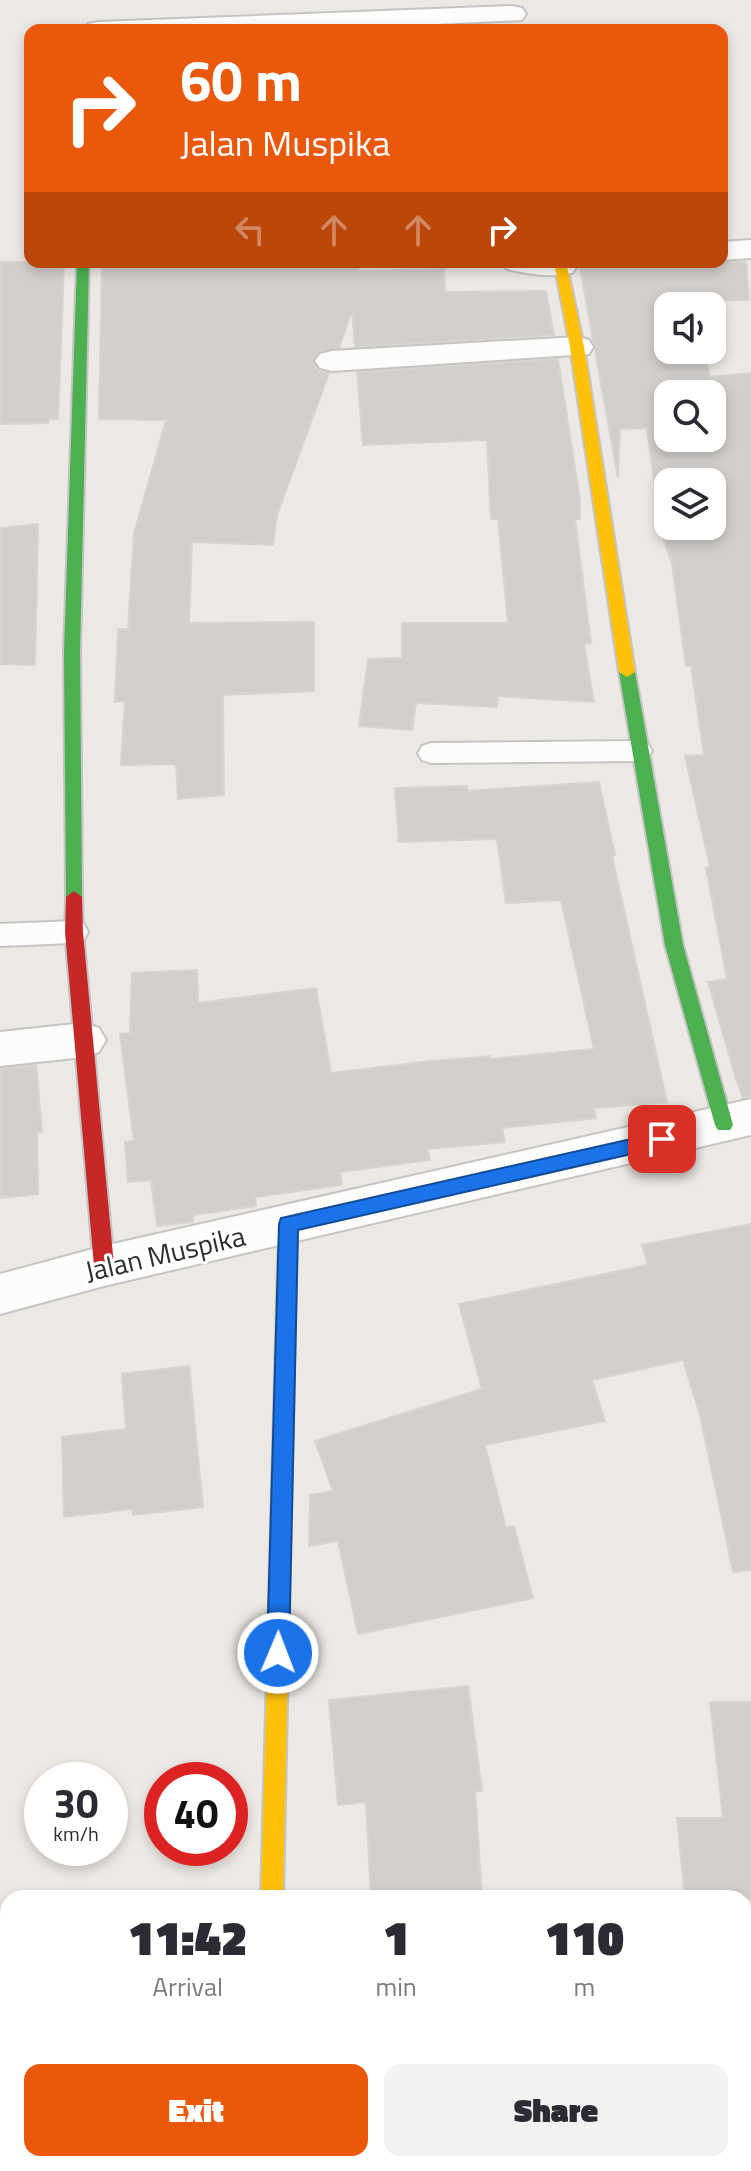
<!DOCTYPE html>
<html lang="en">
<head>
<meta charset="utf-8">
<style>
  :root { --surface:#fff; --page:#f2f2f3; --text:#2b2b33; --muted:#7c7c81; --accent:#ea580c }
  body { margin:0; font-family:"Titillium Web",sans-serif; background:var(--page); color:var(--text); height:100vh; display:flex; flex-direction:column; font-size:30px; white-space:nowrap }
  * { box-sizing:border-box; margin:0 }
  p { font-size:26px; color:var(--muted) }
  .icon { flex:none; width:44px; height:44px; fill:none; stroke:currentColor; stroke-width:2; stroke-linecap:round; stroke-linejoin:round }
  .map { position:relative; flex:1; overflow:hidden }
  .panel { position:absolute; left:0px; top:1890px; width:752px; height:282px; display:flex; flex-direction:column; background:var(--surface); border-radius:24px 24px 0 0; box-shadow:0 4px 12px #0003 }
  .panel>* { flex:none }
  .top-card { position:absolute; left:24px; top:24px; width:704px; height:244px; border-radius:16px; box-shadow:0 4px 12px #0003; background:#ea580c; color:#fff; overflow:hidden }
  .fabs { position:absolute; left:654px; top:292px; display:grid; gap:16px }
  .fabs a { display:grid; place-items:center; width:72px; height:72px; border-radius:16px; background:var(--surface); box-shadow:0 4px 12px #0003; font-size:40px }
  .speed { position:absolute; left:24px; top:1762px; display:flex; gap:16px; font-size:40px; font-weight:700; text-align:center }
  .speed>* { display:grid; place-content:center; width:104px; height:104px; border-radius:50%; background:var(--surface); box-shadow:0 4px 12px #0003; line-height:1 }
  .speed small { font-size:20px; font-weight:400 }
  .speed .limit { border:12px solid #d22; background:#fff; color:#111 }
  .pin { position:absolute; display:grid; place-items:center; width:68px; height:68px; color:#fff; margin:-34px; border-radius:16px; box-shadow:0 4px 12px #0006 }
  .me { position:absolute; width:88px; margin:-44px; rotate:1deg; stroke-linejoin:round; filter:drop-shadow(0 0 6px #0008) }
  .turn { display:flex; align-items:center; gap:28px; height:168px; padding:0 24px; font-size:36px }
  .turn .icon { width:104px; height:104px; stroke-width:2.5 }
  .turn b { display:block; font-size:56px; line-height:68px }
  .lanes { display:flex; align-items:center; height:76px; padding:0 24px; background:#0003; justify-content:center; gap:40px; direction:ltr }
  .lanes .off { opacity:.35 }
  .eta { display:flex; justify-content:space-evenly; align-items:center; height:136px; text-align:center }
  .eta b { font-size:48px; font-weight:800; line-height:56px }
  .button { display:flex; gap:16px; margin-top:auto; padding:16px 24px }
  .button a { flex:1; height:92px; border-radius:16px; background:var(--accent); color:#fff; font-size:32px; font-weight:800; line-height:92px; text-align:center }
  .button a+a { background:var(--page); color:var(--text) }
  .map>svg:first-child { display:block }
  .building { fill:#d1cecb; stroke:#d7d4d0; stroke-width:2; fill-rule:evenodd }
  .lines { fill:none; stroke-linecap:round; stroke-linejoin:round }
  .lane-casing { stroke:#c5c4c5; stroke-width:4 }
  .street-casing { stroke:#c5c4c5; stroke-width:4 }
  .fast-casing { stroke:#c5c4c5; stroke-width:4 }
  .slow-casing { stroke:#c5c4c5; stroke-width:4 }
  .jam-casing { stroke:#c5c4c5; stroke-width:4 }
  .lane { fill:#fcfcfb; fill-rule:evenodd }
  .street { fill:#fcfcfb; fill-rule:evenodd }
  .fast { fill:#4caf50; fill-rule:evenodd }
  .slow { fill:#ffc107; fill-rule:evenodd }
  .jam { fill:#c62828; fill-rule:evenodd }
  .route { fill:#1a73e8; stroke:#114b97; stroke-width:2 }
  .labels { text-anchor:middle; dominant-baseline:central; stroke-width:6; stroke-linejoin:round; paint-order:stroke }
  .street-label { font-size:28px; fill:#2e2e2e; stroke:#fff }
</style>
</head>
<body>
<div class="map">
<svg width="751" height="2171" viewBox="0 0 751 2171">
  <rect width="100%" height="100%" fill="#ece8e4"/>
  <g class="building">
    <polygon points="0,262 64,263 58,419 49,419 48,423 0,424"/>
    <polygon points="358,262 358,271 444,269 445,292 546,291 554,335 355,347 352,310 339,348 318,352 313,363 319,371 329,373 277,515 273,545 192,542 189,623 314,622 314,691 223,695 224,795 178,799 176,764 121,765 125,701 115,702 118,629 128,629 134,534 166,420 99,419 102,263"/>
    <path d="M579,262H746L749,300L691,301L692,306H668V350H703L710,377L751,373V1096L743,1098L736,1079L708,982L727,979L706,868L710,867L685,756L704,755L691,666H686L672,564L661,531L647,428L620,429L618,478ZM668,394H712V438H668ZM668,482H712V526H668Z"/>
    <polygon points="558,359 580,500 580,519 575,519 591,643 584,644 594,702 498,696 497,707 416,703 412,730 359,726 368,659 402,658 402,623 508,623 498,519 491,519 487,440 363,445 357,372"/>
    <polygon points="38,524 35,665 0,664 0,528"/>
    <polygon points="599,782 615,855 612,856 667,1102 594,1108 596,1118 502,1128 505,1142 427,1149 430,1160 340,1172 342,1185 255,1197 256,1206 193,1215 193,1222 157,1226 151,1180 128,1182 125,1142 134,1141 120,1034 130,1033 132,973 197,970 198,1003 316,988 331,1073 432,1061 490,1056 490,1059 594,1049 561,900 506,903 497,839 399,842 395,788 467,786 468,791"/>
    <polygon points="36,1065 42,1132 37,1132 38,1194 0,1198 0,1069"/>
    <polygon points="751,1224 751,1570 733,1572 700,1415 683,1360 592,1380 605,1421 485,1445 506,1528 514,1526 533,1598 358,1634 338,1541 309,1546 310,1495 333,1491 315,1441 482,1389 459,1304 648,1265 642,1245"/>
    <polygon points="189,1366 203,1507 133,1515 132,1509 64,1517 62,1437 126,1429 122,1374"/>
    <polygon points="468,1686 482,1791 475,1791 482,1898 371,1898 366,1802 338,1805 329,1700"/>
    <polygon points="710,1702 751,1702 751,1898 685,1898 677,1818 723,1818"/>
  </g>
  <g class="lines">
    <g class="lane-casing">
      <g id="lane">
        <polygon points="639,741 648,744 652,751 648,758 639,761 431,763 422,760 418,753 422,746 431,743"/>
        <polygon points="74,921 84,924 88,932 84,940 74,943 0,946 0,924"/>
      </g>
    </g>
    <g class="street-casing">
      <g id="street">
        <polygon points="512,6 522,8 526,14 522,20 316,30 84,30 88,24 98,22"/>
        <polygon points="751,240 751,258 722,260 722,242"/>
        <path d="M502,262H574L577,266L572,273C552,278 527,274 507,269Z"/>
        <polygon points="577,337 589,340 593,347 589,354 332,371 320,368 315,361 320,354 332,351"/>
        <polygon points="84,1023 99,1028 106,1040 99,1052 84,1057 0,1066 0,1032"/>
        <polygon points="751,1099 751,1135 104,1286 0,1314 0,1274 104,1246"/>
        <polygon points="245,2164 305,2164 306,2171 246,2171"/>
      </g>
    </g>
    <g class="fast-casing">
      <g id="fast">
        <polygon points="77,262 89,262 80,652 82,897 74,903 66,897 64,652"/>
        <polygon points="627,667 635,672 683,945 733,1125 730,1130 718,1130 715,1125 665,945 619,672"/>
      </g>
    </g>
    <g class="slow-casing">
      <g id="slow">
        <polygon points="554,262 566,262 584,347 635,672 627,677 619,672 570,347"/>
        <polygon points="288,1216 295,1218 297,1224 283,1898 261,1898 279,1224 281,1218"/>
      </g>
    </g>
    <g class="jam-casing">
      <polygon id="jam" points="74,891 82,897 83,932 114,1266 111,1272 104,1274 97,1272 94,1266 65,932 66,897"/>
    </g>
    <use href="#lane" class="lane"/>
    <use href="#street" class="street"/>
    <use href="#fast" class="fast"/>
    <use href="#slow" class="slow"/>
    <use href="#jam" class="jam"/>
  </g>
  <polygon class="route" points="662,1132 668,1134 671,1139 668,1145 662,1147 298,1230 289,1653 286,1660 278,1663 270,1660 267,1653 279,1224 281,1218"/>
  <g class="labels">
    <g class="street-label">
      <text transform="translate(165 1253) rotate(-13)">Jalan Muspika</text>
    </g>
  </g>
</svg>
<div class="fabs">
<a><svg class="icon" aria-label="sound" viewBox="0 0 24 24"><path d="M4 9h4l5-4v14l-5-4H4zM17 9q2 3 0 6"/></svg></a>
<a><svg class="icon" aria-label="search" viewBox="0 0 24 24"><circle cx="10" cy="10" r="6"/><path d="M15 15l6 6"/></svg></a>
<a><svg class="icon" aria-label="layers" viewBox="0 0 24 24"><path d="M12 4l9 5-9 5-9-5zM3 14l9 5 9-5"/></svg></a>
</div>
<div class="speed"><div>30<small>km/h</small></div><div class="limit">40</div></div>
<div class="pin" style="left:662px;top:1139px;background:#d93025"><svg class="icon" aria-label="arrive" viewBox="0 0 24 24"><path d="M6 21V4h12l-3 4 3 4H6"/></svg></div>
<svg class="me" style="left:278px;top:1653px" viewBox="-20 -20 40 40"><circle r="17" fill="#1a73e8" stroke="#fff" stroke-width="3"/><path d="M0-11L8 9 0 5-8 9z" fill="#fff"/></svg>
<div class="top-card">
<div class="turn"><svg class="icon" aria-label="right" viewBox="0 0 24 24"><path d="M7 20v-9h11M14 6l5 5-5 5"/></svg><div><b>60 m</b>Jalan Muspika</div></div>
<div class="lanes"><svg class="icon off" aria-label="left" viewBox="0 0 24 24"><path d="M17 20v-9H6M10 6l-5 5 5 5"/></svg><svg class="icon off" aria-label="ahead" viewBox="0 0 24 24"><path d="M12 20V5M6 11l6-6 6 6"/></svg><svg class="icon off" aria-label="ahead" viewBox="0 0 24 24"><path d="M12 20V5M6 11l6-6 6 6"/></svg><svg class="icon" aria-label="right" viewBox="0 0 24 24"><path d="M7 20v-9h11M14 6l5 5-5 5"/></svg></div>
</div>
<section class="panel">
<div class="eta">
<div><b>11:42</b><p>Arrival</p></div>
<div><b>1</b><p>min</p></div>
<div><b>110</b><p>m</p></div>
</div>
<div class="button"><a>Exit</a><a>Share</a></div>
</section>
</div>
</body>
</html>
